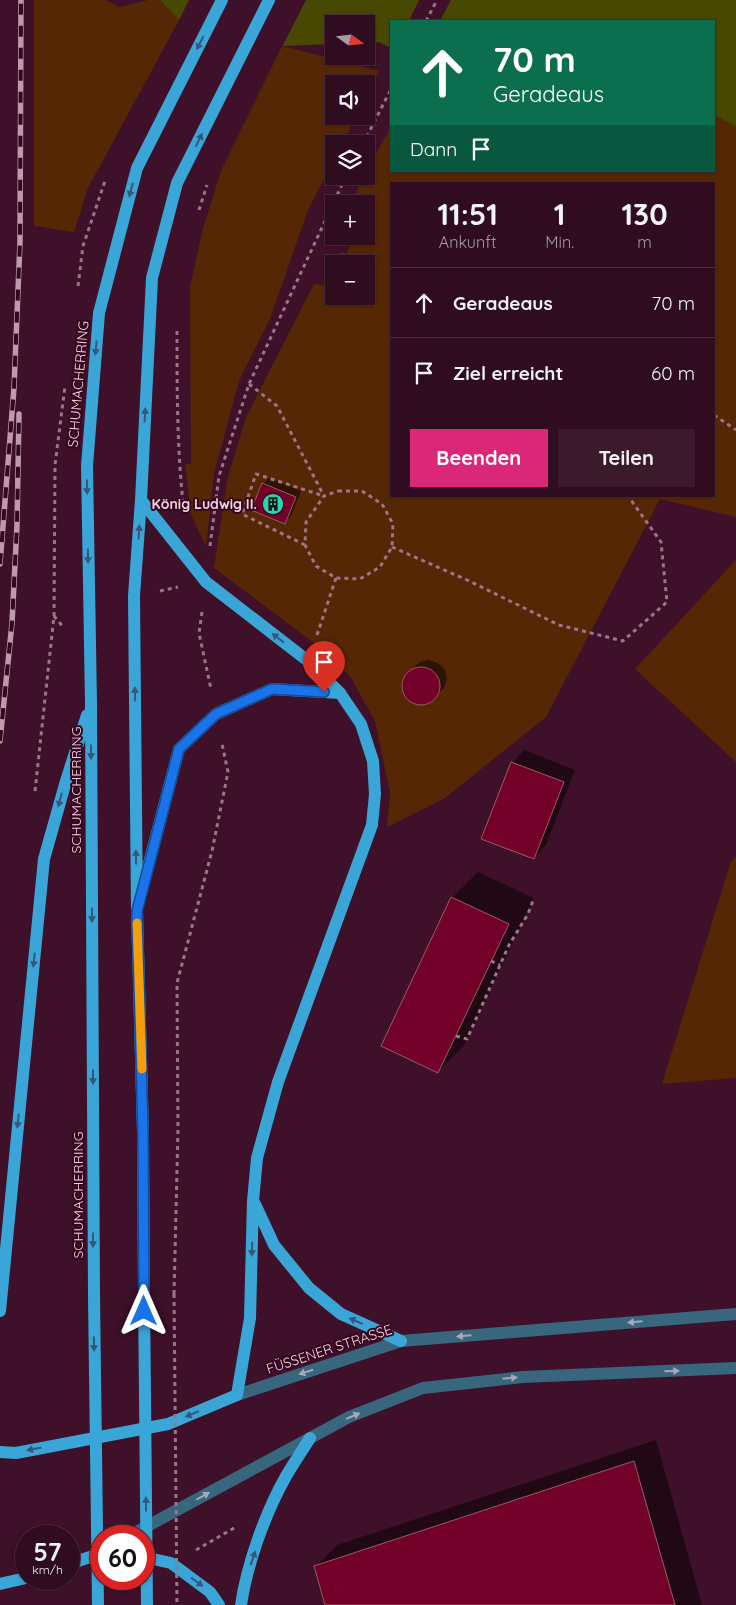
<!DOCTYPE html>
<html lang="de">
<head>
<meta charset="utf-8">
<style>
  :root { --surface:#2f0c1f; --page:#3b1a2c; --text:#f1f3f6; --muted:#a79ba4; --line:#4a2c3d; --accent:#db2777 }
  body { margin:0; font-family:Quicksand,sans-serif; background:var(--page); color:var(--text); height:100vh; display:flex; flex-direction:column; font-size:19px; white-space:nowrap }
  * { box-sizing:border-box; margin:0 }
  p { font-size:16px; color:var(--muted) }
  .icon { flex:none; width:28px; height:28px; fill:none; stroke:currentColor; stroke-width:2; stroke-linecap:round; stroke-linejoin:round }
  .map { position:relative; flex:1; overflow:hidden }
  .panel { position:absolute; left:390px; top:182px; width:325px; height:315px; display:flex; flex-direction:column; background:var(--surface); border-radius:0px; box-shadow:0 1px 4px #0004,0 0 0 1px var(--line) }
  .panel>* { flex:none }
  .banner { position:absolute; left:390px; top:20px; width:325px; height:152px; border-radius:0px; box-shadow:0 1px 4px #0004,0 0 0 1px var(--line); background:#0b6e4f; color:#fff; overflow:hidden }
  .needle { width:32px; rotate:105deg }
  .controls { position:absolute; left:325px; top:15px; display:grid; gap:10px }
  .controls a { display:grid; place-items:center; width:50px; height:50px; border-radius:0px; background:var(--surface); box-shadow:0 1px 4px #0004,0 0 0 1px var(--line); font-size:25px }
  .speed { position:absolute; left:15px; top:1525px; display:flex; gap:10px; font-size:25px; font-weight:700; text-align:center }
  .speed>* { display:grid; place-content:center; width:65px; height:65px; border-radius:50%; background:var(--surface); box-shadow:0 1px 4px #0004,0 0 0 1px var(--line); line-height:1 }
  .speed small { font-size:12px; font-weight:400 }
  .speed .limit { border:8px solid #d22; background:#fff; color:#111 }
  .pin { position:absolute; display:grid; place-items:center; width:42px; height:42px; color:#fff; margin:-51px -21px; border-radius:50% 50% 50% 0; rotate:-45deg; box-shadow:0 0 5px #0007 }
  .pin .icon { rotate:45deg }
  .me { position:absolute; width:55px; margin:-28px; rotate:0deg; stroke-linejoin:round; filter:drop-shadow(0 0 4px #0008) }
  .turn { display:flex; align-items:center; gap:18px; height:105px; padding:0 20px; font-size:22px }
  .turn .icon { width:65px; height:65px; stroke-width:2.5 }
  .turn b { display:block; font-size:35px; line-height:42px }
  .then { display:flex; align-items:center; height:48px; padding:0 20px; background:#0003; gap:10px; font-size:19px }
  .eta { display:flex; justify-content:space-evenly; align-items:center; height:85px; text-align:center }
  .eta b { font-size:30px; font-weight:800; line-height:35px }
  .primary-button { display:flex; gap:10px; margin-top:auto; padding:10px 20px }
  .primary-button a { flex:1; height:58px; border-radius:0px; background:var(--accent); color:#fff; font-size:20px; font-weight:800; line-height:58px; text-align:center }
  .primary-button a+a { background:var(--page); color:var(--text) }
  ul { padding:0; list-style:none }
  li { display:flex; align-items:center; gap:15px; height:70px; padding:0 20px; border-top:1px solid var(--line) }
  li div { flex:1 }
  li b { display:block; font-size:19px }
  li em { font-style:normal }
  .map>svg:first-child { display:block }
  .green { fill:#552704; fill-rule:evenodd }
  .water { fill:#474902 }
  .pier { fill:#3f1029 }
  .shadow { fill:#0007 }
  .building { fill:#720028; stroke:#985d65 }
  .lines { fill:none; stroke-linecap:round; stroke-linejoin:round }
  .path { stroke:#9c7588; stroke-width:3; stroke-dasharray:4 4; stroke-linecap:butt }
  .minor { stroke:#37667d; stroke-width:12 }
  .major { stroke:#39a6d7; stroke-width:12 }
  .rail-casing { stroke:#be9aab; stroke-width:5.5 }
  .rail { stroke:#34061f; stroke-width:4; stroke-dasharray:11; stroke-linecap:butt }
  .path-bridge { stroke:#9c7588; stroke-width:3; stroke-dasharray:4 4; stroke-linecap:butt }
  .major-bridge { stroke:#39a6d7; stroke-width:12 }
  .oneway { fill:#36567b }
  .oneway2 { fill:#a8a7b8 }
  .route-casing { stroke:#114b97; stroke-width:12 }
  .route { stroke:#1a73e8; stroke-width:9 }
  .slow { stroke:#f59e0b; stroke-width:9 }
  .labels { text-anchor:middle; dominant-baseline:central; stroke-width:4; stroke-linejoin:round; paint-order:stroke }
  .street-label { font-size:14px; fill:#f3d3e0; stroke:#34061f }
  .poi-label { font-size:14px; font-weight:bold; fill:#f3d3e0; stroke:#34061f; text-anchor:end }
</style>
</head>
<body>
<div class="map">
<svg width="736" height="1605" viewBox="0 0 736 1605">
  <rect width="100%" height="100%" fill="#3f1029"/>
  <g class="green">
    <polygon points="34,0 105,0 120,7 148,0 160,0 179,20 88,188 74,232 34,226"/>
    <polygon points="282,46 379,71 366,96 366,84 334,84 334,116 356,116 342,144 334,144 334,160 308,210 270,319 239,381 214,474 206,547 191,514 185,464 191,464 190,287 203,228 221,171"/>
    <path d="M714,115L736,127V517L660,499L546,717L445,798L387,827L390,793L375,721L350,676L315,644L214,568L227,480L246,417L314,284L324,285L334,266V296H366V264H335L341,252L346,254L355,236H366V204H350L364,176H366V173L391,126V171H714ZM391,184H714V496H391Z"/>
    <polygon points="736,560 736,762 635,669"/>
    <polygon points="736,857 736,1078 662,1084 731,861"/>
  </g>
  <polygon class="water" points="160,0 736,0 736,127 714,115 714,21 391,21 391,48 379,42 366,43 366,24 334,24 334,44 282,46 179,20"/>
  <g class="pier">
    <polygon points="189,0 306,0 281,49 178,22"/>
    <polygon points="419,0 451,0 440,21 409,21"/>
  </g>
  <g class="shadow">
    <polygon points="269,478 301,491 291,516 285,522 263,484"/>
    <polygon points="429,660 438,663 445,670 447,679 444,688 430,702 421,704 412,701 405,694 402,685 405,676 420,662"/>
    <polygon points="524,750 575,770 546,845 534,858 512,763"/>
    <polygon points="478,872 534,898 464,1046 438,1071 452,898"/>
    <polygon points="656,1440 702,1605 327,1605 315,1567 337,1545"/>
  </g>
  <g class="building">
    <polygon points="262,483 296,497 285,524 251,510"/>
    <circle cx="421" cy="686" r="19"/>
    <polygon points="511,762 564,782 534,859 481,839"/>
    <polygon points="451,897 509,924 438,1073 381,1046"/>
    <polygon points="634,1461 675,1605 325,1605 314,1566"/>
  </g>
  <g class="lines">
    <g class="path">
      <polyline points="426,21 437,0"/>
      <polyline points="363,144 391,89"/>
      <polyline points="199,210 207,185"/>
      <polyline points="78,286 83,246 105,181"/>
      <path d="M177,331C177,392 177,451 184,512"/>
      <polyline points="249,384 277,406 324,496"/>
      <polyline points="714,415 736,430"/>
      <polygon points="338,491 362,491 382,504 393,524 392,547 380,567 360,579 336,578 316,566 305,545 306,522 324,496"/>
      <polyline points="305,545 242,514 256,474 324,496"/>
      <polyline points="210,546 219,476 249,384 346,176"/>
      <polyline points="392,547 467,580 559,625 623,641 667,602 661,542 628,496"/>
      <polyline points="160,591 178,587"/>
      <polyline points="202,612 199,633 211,689"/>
      <polyline points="54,616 64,628"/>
      <polyline points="317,635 336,578"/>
      <polyline points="35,791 54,616 55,465 65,386"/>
      <polyline points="491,961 500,965"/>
      <polyline points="456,1036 467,1039 509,945 528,914 534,898"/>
      <polyline points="174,1294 178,1130 177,983 212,851 228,772 222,744"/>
      <polyline points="196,1550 234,1528"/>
    </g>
    <g class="minor">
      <polyline points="237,1395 401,1341 736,1314"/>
      <polyline points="129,1536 349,1417 423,1388 523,1377 736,1368"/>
    </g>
    <g class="major">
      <polyline points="141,894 179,749 216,714 272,689 340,693"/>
      <polyline points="255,1204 274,1245 309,1288 341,1314 401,1341"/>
      <polyline points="144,1292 143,1133 137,911 134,596 141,500 152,278 177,183 269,0"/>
      <polyline points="94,1296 91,703 87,466 99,313 137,168 222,0"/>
      <polyline points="0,1311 44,859 66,781 87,715"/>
      <polyline points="0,1452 16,1453 168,1424 237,1395 250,1318 253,1201 257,1158 278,1082 372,825 375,794 373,761 361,724 340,693 308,661 206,582 141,500"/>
      <polyline points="144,1557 171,1563 210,1592 219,1605"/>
      <polyline points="69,1564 96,1555 101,1555"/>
      <polyline points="0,1584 26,1578"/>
      <path d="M241,1605C247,1564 265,1514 285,1478C293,1464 302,1451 310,1438"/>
    </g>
    <g class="rail-casing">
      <g id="rail">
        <polyline points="0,564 14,388 20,242 21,0"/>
        <polyline points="0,741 12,623 17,525 19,414"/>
      </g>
    </g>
    <use href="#rail" class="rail"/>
    <polyline class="path-bridge" points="174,1294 177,1605"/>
    <g class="major-bridge">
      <polyline points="144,1292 147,1605"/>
      <polyline points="94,1296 98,1605"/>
    </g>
  </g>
  <defs><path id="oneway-solid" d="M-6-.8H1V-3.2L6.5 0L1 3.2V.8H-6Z" transform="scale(1.25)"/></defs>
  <g class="oneway">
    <use href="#oneway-solid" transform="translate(200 43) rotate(117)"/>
    <use href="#oneway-solid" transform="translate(199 140) rotate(-63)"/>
    <use href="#oneway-solid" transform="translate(131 190) rotate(105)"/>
    <use href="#oneway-solid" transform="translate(96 348) rotate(95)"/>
    <use href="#oneway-solid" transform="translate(145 415) rotate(-87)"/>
    <use href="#oneway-solid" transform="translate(87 487) rotate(89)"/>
    <use href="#oneway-solid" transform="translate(139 532) rotate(-86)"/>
    <use href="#oneway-solid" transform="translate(88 556) rotate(89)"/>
    <use href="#oneway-solid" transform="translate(278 638) rotate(-142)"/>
    <use href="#oneway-solid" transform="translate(135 694) rotate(-91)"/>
    <use href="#oneway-solid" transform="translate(91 752) rotate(90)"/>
    <use href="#oneway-solid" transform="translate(60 800) rotate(105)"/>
    <use href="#oneway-solid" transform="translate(136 857) rotate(-91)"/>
    <use href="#oneway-solid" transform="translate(92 915) rotate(90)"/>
    <use href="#oneway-solid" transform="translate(34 960) rotate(96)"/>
    <use href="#oneway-solid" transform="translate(93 1077) rotate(90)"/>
    <use href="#oneway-solid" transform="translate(18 1121) rotate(96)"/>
    <use href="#oneway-solid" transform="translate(93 1240) rotate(90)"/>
    <use href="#oneway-solid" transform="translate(252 1249) rotate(92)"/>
    <use href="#oneway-solid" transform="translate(356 1321) rotate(-156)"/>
    <use href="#oneway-solid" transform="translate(94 1344) rotate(89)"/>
    <use href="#oneway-solid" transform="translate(192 1414) rotate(157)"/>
    <use href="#oneway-solid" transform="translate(34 1449) rotate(169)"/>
    <use href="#oneway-solid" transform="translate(146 1504) rotate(-90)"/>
    <use href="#oneway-solid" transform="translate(253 1558) rotate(-71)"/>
    <use href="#oneway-solid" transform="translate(197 1582) rotate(36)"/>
  </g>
  <g class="oneway2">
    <use href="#oneway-solid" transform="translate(635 1322) rotate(175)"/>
    <use href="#oneway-solid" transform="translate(464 1336) rotate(175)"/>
    <use href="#oneway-solid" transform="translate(672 1371) rotate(-2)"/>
    <use href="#oneway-solid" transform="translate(306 1372) rotate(162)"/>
    <use href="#oneway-solid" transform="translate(510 1378) rotate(-6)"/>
    <use href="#oneway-solid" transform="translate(353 1416) rotate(-23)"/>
    <use href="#oneway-solid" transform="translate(203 1496) rotate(-29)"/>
  </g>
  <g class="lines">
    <g class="route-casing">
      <polyline id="route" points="144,1311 143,1133 137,911 179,749 216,714 272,689 324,692"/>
    </g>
    <use href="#route" class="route"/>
    <polyline class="slow" points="137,923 142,1069"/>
  </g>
  <defs>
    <g id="building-disc" transform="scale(1.125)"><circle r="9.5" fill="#2bd5ac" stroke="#34061f"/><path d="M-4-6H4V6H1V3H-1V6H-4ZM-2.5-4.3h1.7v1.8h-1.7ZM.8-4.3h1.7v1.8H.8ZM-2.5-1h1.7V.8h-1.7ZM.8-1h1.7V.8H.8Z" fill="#111"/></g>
  </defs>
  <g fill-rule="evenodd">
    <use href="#building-disc" x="273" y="504"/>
  </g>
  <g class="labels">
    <g class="street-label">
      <text transform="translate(78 384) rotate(-85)">SCHUMACHERRING</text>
      <text transform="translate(76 790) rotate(-90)">SCHUMACHERRING</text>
      <text transform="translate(78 1195) rotate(-90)">SCHUMACHERRING</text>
      <text transform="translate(329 1349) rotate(-18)">FÜSSENER STRASSE</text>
    </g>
    <g class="poi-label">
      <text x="257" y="504">König Ludwig II.</text>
    </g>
  </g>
</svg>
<div class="controls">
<a><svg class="needle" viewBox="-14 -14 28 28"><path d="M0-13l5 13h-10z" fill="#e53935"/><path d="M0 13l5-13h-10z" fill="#a79ba4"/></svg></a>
<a><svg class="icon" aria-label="sound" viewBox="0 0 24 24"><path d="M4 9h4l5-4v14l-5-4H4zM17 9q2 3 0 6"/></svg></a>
<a><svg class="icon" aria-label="layers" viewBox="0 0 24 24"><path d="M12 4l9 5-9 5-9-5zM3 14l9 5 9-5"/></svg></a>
<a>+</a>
<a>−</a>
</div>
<div class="speed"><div>57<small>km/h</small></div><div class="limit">60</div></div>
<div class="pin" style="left:324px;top:692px;background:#d93025"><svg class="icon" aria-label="arrive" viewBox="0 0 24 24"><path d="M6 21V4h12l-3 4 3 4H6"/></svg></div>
<svg class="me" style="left:144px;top:1311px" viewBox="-20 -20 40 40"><path d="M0-17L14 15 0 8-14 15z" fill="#1a73e8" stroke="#fff" stroke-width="4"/></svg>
<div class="banner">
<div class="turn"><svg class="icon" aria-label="ahead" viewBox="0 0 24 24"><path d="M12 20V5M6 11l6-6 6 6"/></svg><div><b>70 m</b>Geradeaus</div></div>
<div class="then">Dann<svg class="icon" aria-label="arrive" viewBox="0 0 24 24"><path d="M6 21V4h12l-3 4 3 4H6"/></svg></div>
</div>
<section class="panel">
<div class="eta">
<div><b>11:51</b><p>Ankunft</p></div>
<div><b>1</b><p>Min.</p></div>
<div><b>130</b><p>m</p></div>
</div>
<ul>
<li><svg class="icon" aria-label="ahead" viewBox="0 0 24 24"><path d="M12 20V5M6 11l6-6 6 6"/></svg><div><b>Geradeaus</b></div><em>70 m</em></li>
<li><svg class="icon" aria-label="arrive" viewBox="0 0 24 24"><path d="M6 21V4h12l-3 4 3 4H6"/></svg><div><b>Ziel erreicht</b></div><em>60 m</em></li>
</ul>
<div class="primary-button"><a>Beenden</a><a>Teilen</a></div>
</section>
</div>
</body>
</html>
